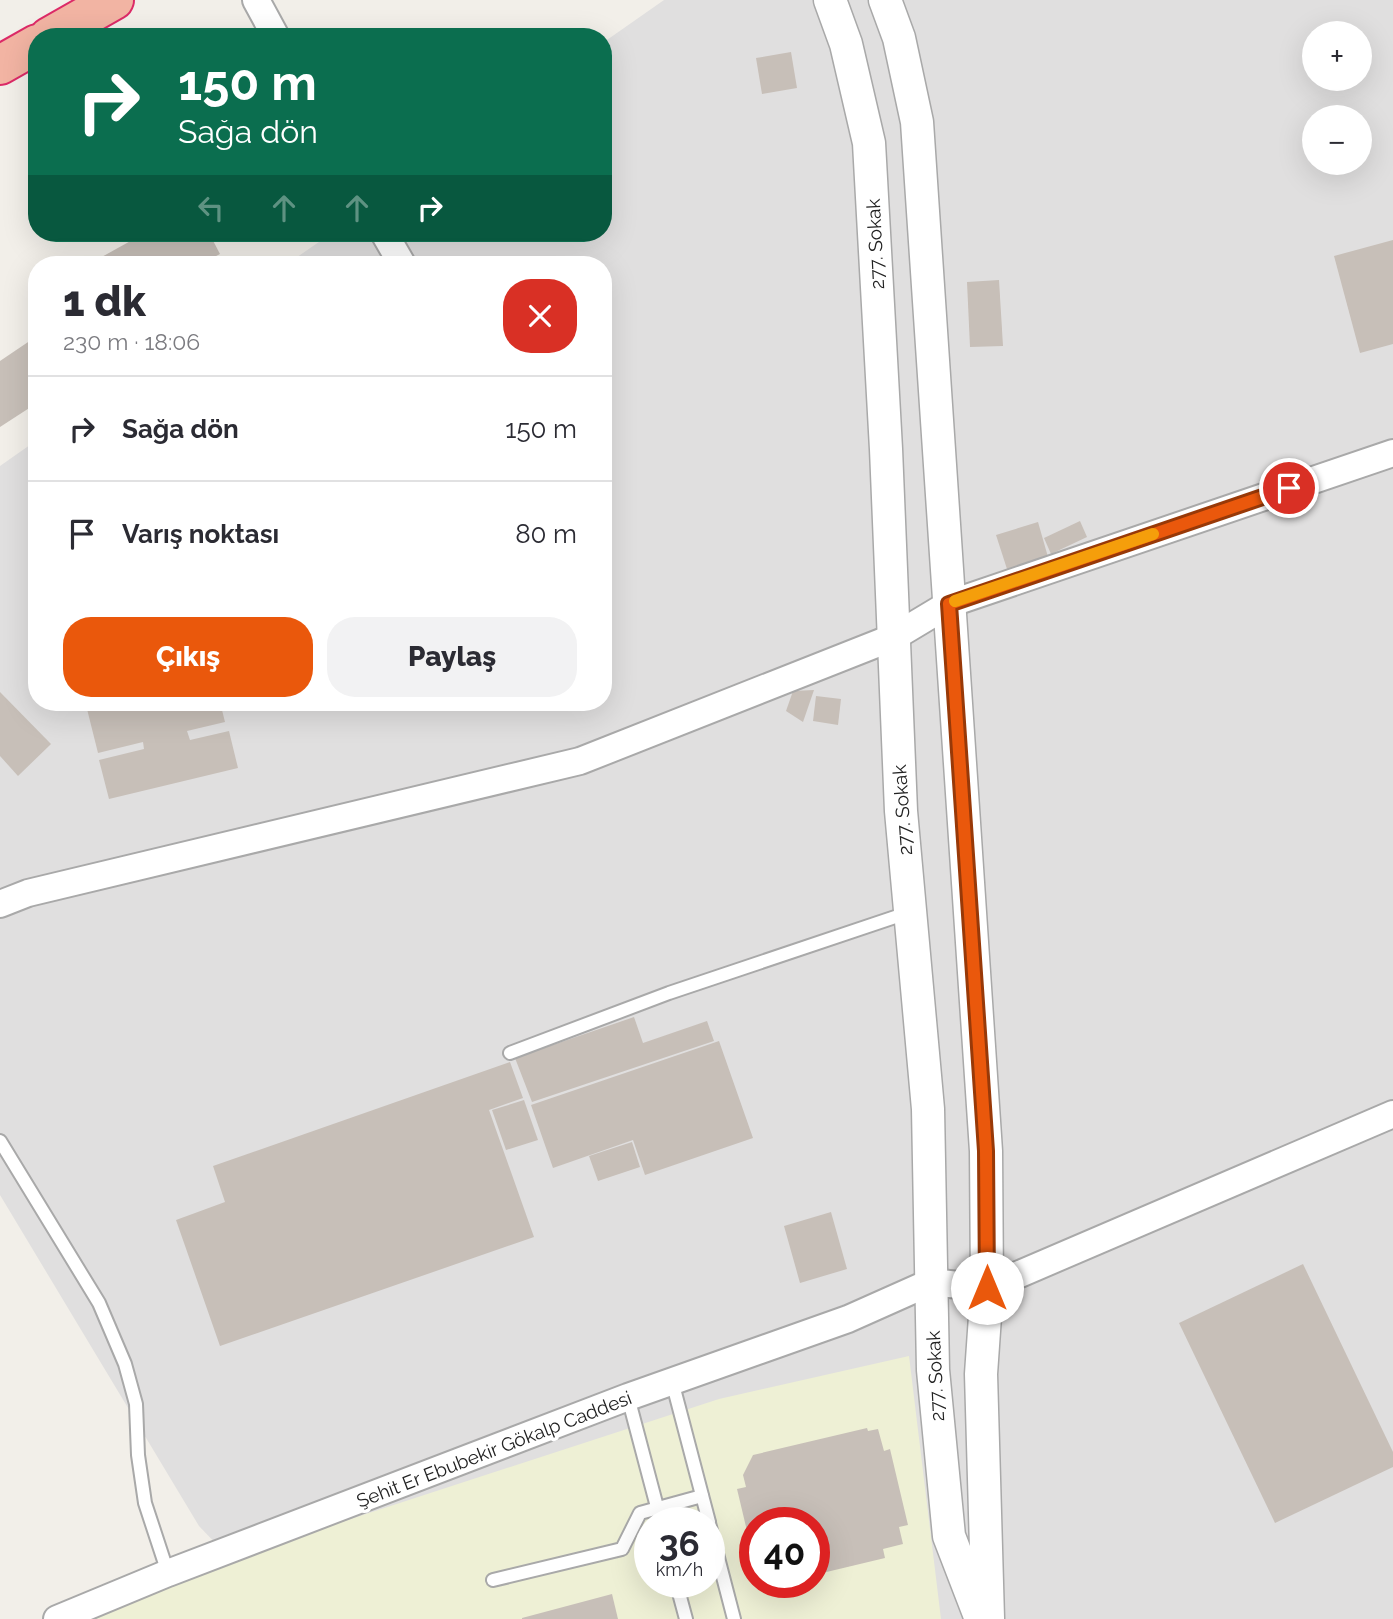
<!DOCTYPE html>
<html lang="tr">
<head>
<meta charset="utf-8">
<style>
  :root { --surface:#fff; --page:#f2f2f3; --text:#2b2b33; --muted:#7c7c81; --line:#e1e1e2; --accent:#ea580c }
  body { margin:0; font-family:Raleway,sans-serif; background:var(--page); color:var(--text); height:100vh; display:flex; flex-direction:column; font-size:26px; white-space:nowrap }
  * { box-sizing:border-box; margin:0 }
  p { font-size:23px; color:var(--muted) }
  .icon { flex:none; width:38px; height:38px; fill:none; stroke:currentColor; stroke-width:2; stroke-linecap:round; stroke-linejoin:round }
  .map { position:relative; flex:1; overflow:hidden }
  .drawer { position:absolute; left:28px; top:256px; width:584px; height:455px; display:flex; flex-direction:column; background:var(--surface); border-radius:28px; box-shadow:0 7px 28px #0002 }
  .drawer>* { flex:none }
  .hud { position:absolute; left:28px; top:28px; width:584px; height:214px; border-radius:28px; box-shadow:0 7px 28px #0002; background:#0b6e4f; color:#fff; overflow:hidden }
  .buttons { position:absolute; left:1302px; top:21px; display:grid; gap:14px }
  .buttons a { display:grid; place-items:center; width:70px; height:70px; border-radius:50%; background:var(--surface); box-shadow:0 7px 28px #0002; font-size:35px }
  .speed { position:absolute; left:634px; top:1507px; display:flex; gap:14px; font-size:35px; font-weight:700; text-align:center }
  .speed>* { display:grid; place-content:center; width:91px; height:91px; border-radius:50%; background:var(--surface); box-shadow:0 7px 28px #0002; line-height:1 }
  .speed small { font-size:18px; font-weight:400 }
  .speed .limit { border:10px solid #d22; background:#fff; color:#111 }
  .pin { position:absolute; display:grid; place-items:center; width:60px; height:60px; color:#fff; margin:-30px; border:4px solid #fff; border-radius:50%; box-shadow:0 2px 7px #0007 }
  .me { position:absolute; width:77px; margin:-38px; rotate:0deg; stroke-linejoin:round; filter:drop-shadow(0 0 5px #0008) }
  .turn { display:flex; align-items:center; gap:24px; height:147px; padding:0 35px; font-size:32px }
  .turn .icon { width:91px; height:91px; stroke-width:2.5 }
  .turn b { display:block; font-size:49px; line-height:60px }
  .lanes { display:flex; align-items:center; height:66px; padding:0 35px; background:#0003; justify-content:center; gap:35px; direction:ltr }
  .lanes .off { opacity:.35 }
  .round { display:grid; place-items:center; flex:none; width:74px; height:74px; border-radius:28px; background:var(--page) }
  .head { display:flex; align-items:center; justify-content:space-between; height:119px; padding:0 35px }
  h1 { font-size:42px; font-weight:800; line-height:52px }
  .primary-button { display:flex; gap:14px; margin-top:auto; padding:14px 35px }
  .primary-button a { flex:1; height:80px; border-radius:28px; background:var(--accent); color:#fff; font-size:28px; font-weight:800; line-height:80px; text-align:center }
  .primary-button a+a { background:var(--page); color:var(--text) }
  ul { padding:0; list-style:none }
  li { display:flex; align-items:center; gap:21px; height:105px; padding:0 35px; border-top:2px solid var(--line) }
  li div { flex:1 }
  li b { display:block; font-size:26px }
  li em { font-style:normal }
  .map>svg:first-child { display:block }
  .residential { fill:#e0dfdf; fill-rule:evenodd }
  .farmland { fill:#eef0d5; fill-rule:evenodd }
  .building { fill:#c7bfb8 }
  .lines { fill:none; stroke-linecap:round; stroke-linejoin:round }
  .service-casing { stroke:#a9a9a9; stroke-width:16 }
  .minor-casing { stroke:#a9a9a9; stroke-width:30 }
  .tertiary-casing { stroke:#a9a9a9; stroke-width:35 }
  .trunk-casing { stroke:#dc2a67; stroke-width:42 }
  .service { stroke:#fff; stroke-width:12 }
  .minor { stroke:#fff; stroke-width:26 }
  .tertiary { stroke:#fff; stroke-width:32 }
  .trunk { stroke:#f2b4a3; stroke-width:38 }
  .route-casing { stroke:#983908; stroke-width:18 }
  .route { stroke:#ea580c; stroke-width:12 }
  .slow { stroke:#f59e0b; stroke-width:12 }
  .labels { text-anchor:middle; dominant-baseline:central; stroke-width:7; stroke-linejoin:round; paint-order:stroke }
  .street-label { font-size:19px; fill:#222; stroke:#fff }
</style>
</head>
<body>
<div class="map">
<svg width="1393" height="1619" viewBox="0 0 1393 1619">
  <rect width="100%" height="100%" fill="#f2efe9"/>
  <path class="residential" d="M664,0H1393V1619H288L199,1526L0,1195V466L37,440V702H604V264H287L332,233H604V42ZM1314,33H1360V79H1314ZM1314,117H1360V163H1314ZM649,1522H709V1582H649ZM754,1522H814V1582H754Z"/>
  <path class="farmland" d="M909,1356L941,1619H91L188,1572L719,1399ZM649,1522H709V1582H649ZM754,1522H814V1582H754Z"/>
  <g class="building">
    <polygon points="791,52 797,88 762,94 756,58"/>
    <polygon points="145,233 209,233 220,254 201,264 89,264"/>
    <polygon points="1393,240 1393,344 1360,353 1334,256"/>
    <polygon points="999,280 1003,346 970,347 967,282"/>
    <polygon points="37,336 37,403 0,427 0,361"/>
    <polygon points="1080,521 1087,537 1051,554 1044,538"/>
    <polygon points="1038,522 1048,557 1007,569 996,535"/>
    <polygon points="37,542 37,561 29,547"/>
    <polygon points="814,690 803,722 786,711 793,691"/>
    <polygon points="0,692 51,744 18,776 0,756"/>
    <polygon points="816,696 841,699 838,725 813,721"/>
    <polygon points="101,702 220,702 225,722 187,731 190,740 229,731 238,768 109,799 99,760 144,749 143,742 98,753 86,705"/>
    <polygon points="634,1017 643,1043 707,1021 714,1041 532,1102 515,1058"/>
    <polygon points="719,1041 753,1138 645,1175 633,1140 553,1168 531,1105"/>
    <polygon points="510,1062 523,1098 489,1110 534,1237 220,1346 176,1220 225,1202 213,1166"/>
    <polygon points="524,1100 538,1140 506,1150 492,1110"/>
    <polygon points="632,1142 640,1167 598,1181 589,1156"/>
    <polygon points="831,1212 847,1269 800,1283 784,1226"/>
    <polygon points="1303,1264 1393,1452 1393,1467 1275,1523 1179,1323"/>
    <polygon points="867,1428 868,1431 878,1429 884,1451 890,1449 908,1525 899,1527 903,1544 883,1549 885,1558 814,1575 814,1522 754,1522 753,1556 737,1489 746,1487 743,1475 753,1455"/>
    <polygon points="612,1594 618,1619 522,1619 522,1618"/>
  </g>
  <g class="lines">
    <g class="service-casing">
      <g id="service">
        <polyline points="510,1053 669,993 910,912"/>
        <polyline points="0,1141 99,1303 125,1364 136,1404 138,1455 145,1503 168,1573"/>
        <polyline points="672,1381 709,1522"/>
        <polyline points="628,1397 661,1522"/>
        <polyline points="709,1523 734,1619"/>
        <polyline points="493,1580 622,1549 640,1513 702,1496"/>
        <polyline points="676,1582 686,1619"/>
      </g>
    </g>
    <g class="minor-casing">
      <g id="minor">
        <polyline points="256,0 276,37"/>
        <polyline points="384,233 402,264"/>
        <polyline points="0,904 28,893 580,761 894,637 949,604 1393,453"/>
        <polyline points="57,1619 168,1573 628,1397 848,1319 931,1282 987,1288 1393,1114"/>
      </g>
    </g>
    <g class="tertiary-casing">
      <g id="tertiary">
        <polyline points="830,0 846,44 869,143 886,449 901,811 928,1109 933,1370 949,1536 981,1619"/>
        <polyline points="885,0 899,38 917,122 986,1151 987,1288 981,1374 988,1618"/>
      </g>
    </g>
    <g class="trunk-casing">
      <g id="trunk">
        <polyline points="49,37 114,0"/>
        <polyline points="0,65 37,44"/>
      </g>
    </g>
    <use href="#service" class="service"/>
    <use href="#minor" class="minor"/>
    <use href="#tertiary" class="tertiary"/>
    <use href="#trunk" class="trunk"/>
  </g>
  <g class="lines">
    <g class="route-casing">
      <polyline id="route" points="987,1288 986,1151 949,604 1289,488"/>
    </g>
    <use href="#route" class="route"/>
    <polyline class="slow" points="955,601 1153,534"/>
  </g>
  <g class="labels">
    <g class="street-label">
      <text transform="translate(875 244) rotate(-93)">277. Sokak</text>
      <text transform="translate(902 810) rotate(-94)">277. Sokak</text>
      <text transform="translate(935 1376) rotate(-93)">277. Sokak</text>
      <text transform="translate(494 1449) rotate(-21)">Şehit Er Ebubekir Gökalp Caddesi</text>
    </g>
  </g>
</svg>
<div class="buttons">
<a>+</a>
<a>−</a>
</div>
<div class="speed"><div>36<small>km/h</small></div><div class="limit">40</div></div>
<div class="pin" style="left:1289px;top:488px;background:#d93025"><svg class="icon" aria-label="arrive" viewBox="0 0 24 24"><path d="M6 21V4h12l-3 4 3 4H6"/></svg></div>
<svg class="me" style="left:987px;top:1288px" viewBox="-20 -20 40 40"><circle r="19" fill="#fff"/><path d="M0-13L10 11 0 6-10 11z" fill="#ea580c"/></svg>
<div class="hud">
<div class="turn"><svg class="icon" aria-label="right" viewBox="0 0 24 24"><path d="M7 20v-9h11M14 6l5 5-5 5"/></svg><div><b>150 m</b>Sağa dön</div></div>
<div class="lanes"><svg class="icon off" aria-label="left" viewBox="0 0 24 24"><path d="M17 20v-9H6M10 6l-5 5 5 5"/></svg><svg class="icon off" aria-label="ahead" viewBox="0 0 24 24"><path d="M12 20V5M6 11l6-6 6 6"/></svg><svg class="icon off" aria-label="ahead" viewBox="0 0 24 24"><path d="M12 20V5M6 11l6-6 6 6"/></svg><svg class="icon" aria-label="right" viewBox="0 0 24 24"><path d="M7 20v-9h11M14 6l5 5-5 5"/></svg></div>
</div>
<section class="drawer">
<div class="head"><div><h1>1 dk</h1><p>230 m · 18:06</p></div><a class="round" style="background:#d93025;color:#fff"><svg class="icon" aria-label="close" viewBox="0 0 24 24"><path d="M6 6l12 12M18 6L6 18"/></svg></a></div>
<ul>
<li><svg class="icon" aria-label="right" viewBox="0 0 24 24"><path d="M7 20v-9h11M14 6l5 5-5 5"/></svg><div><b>Sağa dön</b></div><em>150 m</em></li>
<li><svg class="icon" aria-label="arrive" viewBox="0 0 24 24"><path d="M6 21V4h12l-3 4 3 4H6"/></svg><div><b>Varış noktası</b></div><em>80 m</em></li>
</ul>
<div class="primary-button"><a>Çıkış</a><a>Paylaş</a></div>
</section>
</div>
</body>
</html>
